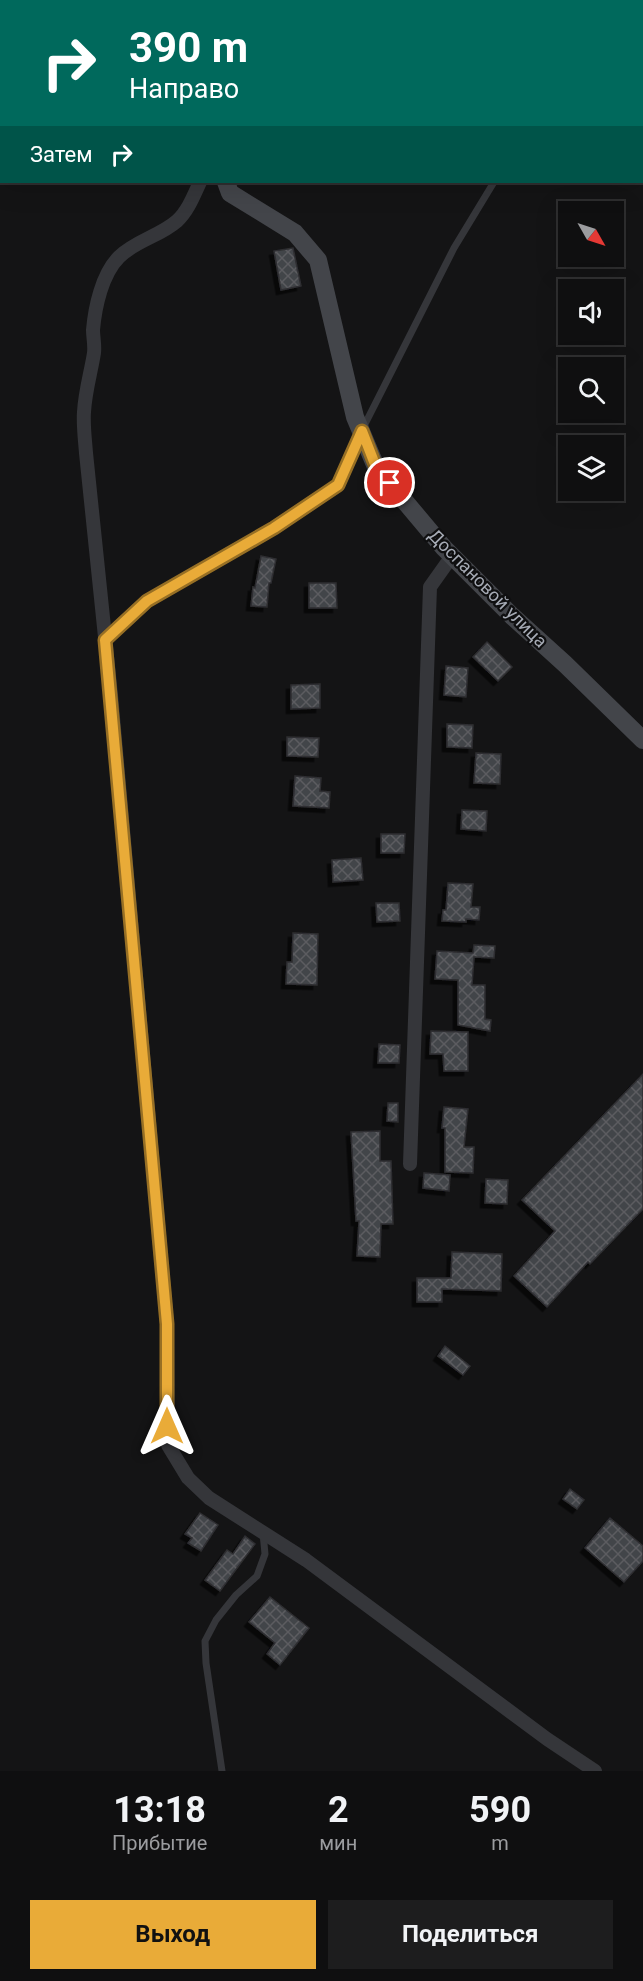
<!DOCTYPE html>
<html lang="ru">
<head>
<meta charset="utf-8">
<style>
  :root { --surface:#0f0f10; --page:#1d1d1e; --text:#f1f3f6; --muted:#9b9c9f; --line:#2f2f30; --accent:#e9ab38 }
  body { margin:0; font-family:Roboto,sans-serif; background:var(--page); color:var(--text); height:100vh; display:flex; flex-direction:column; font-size:22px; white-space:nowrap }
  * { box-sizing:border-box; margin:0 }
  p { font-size:20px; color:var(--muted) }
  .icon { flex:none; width:33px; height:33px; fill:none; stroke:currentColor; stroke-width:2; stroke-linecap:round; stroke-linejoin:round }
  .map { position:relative; height:1771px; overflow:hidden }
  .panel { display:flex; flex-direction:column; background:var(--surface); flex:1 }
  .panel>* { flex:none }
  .top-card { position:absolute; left:0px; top:0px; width:644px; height:183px; box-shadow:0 6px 24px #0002,0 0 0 2px var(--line); background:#00695c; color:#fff; overflow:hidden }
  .needle { width:39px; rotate:129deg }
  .tools { position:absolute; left:558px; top:201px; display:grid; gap:12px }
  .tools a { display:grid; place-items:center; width:66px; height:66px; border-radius:0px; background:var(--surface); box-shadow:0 6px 24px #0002,0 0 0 2px var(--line); font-size:30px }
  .pin { position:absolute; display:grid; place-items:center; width:51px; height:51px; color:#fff; margin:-26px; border:3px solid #fff; border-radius:50%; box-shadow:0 2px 6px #0007 }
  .me { position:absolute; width:66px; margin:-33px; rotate:0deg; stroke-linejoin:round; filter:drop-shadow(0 0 4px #0008) }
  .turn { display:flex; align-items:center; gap:21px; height:126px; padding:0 30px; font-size:27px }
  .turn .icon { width:78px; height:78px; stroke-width:2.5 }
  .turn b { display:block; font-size:42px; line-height:51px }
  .then { display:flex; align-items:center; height:57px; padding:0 30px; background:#0003; gap:12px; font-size:22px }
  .eta { display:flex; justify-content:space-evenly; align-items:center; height:102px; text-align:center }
  .eta b { font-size:36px; font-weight:700; line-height:42px }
  .action { display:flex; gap:12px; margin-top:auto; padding:12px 30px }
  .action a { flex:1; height:69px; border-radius:0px; background:var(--accent); color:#111; font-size:24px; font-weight:700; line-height:69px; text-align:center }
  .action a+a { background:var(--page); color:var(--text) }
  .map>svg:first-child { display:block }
  .building { fill:url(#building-cross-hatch); stroke:#2e2e31; stroke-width:1.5; filter:url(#shadow) }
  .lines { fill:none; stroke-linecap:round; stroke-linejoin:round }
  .lane { stroke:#35363a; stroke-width:7 }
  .street { stroke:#35363a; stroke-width:14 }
  .secondary { stroke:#43454a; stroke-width:18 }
  .route-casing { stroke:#976f24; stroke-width:15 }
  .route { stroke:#e9ab38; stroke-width:10 }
  .labels { text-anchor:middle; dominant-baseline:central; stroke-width:4.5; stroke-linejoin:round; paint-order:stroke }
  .street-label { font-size:18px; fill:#a6abb5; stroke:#0f0f10 }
</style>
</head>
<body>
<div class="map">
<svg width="643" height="1771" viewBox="0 0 643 1771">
  <defs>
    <pattern id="building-cross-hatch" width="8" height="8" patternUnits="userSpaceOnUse" patternTransform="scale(1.5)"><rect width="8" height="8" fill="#434448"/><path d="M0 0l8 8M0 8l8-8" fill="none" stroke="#5b5c60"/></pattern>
    <filter id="shadow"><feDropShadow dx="-4.5" dy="4.5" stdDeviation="0" flood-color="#0009"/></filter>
  </defs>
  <rect width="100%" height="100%" fill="#141415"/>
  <g class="building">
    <polygon points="293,248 301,286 281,290 274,251"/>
    <polygon points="261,556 276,559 271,583 269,583 267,607 251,606 253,587 255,588"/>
    <polygon points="309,583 336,583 337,608 309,608"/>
    <polygon points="487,642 512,667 498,681 473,657"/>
    <polygon points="446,666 468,668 466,697 444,695"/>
    <polygon points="320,684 320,708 291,709 291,685"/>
    <polygon points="447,724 473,725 472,748 447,747"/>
    <polygon points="287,737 319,738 318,757 287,756"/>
    <polygon points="476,753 501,754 500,784 474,783"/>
    <polygon points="295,776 321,778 320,791 330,792 329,808 293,806"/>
    <polygon points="462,810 487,811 486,831 461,829"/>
    <polygon points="381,834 405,834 404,853 381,853"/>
    <polygon points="361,858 363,880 333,882 332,860"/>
    <polygon points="448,883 473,884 471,907 480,907 479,920 466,919 466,922 442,921 443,910 446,910"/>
    <polygon points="376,903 399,903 400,921 377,922"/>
    <polygon points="293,933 318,934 317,985 286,984 287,962 292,962"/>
    <polygon points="474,945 495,946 494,958 474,957 472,985 485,985 485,1019 491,1020 490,1031 458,1025 458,980 435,979 437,951 473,953"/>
    <polygon points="431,1031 468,1032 468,1071 444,1071 443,1054 430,1054"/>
    <polygon points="379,1044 400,1045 399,1063 378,1063"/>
    <polygon points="643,1074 643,1209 590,1264 588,1262 547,1307 514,1276 555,1231 522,1200"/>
    <polygon points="388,1103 398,1103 398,1122 387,1121"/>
    <polygon points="444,1107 468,1109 464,1147 474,1147 473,1173 445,1172 445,1128 442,1128"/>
    <polygon points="380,1131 380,1161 391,1161 393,1224 381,1224 380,1257 357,1256 359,1221 356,1221 351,1132"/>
    <polygon points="424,1173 450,1175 449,1191 423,1188"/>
    <polygon points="486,1179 508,1180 507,1204 485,1203"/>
    <polygon points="452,1252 502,1254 501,1291 442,1289 442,1302 417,1302 417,1278 451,1278"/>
    <polygon points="445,1346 470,1366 463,1375 438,1356"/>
    <polygon points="570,1489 584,1500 577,1509 563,1499"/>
    <polygon points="200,1513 218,1525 201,1551 188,1543 192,1538 185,1534"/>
    <polygon points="610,1518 643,1546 643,1561 624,1582 585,1548"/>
    <polygon points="245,1536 255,1544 220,1591 205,1580 227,1550 233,1554"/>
    <polygon points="270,1597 309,1628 280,1665 267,1654 275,1643 249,1622"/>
  </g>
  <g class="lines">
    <g class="lane">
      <polyline points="642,24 643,23"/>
      <polyline points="363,428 454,248 494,182"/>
      <polyline points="222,1771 206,1663 205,1641 216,1620 236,1595 257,1576 265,1554 263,1533"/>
    </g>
    <g class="street">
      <polyline points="273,2 274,0"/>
      <path d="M200,182C194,195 188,211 177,221C160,236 135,241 119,257C102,274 95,307 93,330C93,337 95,345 94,353C91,372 85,392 84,412C83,425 85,439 86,453L111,695L167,1324L168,1445L188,1478L209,1498L306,1560L547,1739L595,1771"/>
      <polyline points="105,640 147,601 274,528 338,485 362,431"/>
      <polyline points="410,1164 430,587 452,556"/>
    </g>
    <g class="secondary">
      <polyline points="57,0 59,2"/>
      <polyline points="226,182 230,193 295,233 318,260 355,417 376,467 444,548 512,616 565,664 643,740"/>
    </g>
  </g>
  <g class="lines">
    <g class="route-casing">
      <polyline id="route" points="167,1426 167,1324 105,640 147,601 274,528 338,485 362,431 376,467 390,483"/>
    </g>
    <use href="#route" class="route"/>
  </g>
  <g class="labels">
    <g class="street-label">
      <text transform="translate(488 588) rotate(45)">Доспановой улица</text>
    </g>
  </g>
</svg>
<div class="tools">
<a><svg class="needle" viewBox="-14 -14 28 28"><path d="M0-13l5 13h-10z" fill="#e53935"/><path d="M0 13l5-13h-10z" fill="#9b9c9f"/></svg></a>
<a><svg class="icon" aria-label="sound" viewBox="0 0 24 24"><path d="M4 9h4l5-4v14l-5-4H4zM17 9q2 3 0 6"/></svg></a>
<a><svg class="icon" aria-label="search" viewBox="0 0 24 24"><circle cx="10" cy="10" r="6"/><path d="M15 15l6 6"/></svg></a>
<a><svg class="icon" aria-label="layers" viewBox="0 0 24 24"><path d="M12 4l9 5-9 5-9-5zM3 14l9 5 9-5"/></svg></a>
</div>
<div class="pin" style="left:390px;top:483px;background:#d93025"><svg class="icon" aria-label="arrive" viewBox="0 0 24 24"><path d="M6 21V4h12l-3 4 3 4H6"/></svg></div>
<svg class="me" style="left:167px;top:1426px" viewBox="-20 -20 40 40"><path d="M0-17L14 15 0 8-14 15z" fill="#e9ab38" stroke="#fff" stroke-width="4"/></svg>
<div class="top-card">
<div class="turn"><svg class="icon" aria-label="right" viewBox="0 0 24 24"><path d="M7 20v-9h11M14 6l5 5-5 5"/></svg><div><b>390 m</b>Направо</div></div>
<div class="then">Затем<svg class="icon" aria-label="right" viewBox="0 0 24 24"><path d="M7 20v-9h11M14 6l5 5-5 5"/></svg></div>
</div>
</div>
<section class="panel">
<div class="eta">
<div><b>13:18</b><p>Прибытие</p></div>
<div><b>2</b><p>мин</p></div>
<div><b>590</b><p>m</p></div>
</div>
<div class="action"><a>Выход</a><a>Поделиться</a></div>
</section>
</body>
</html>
